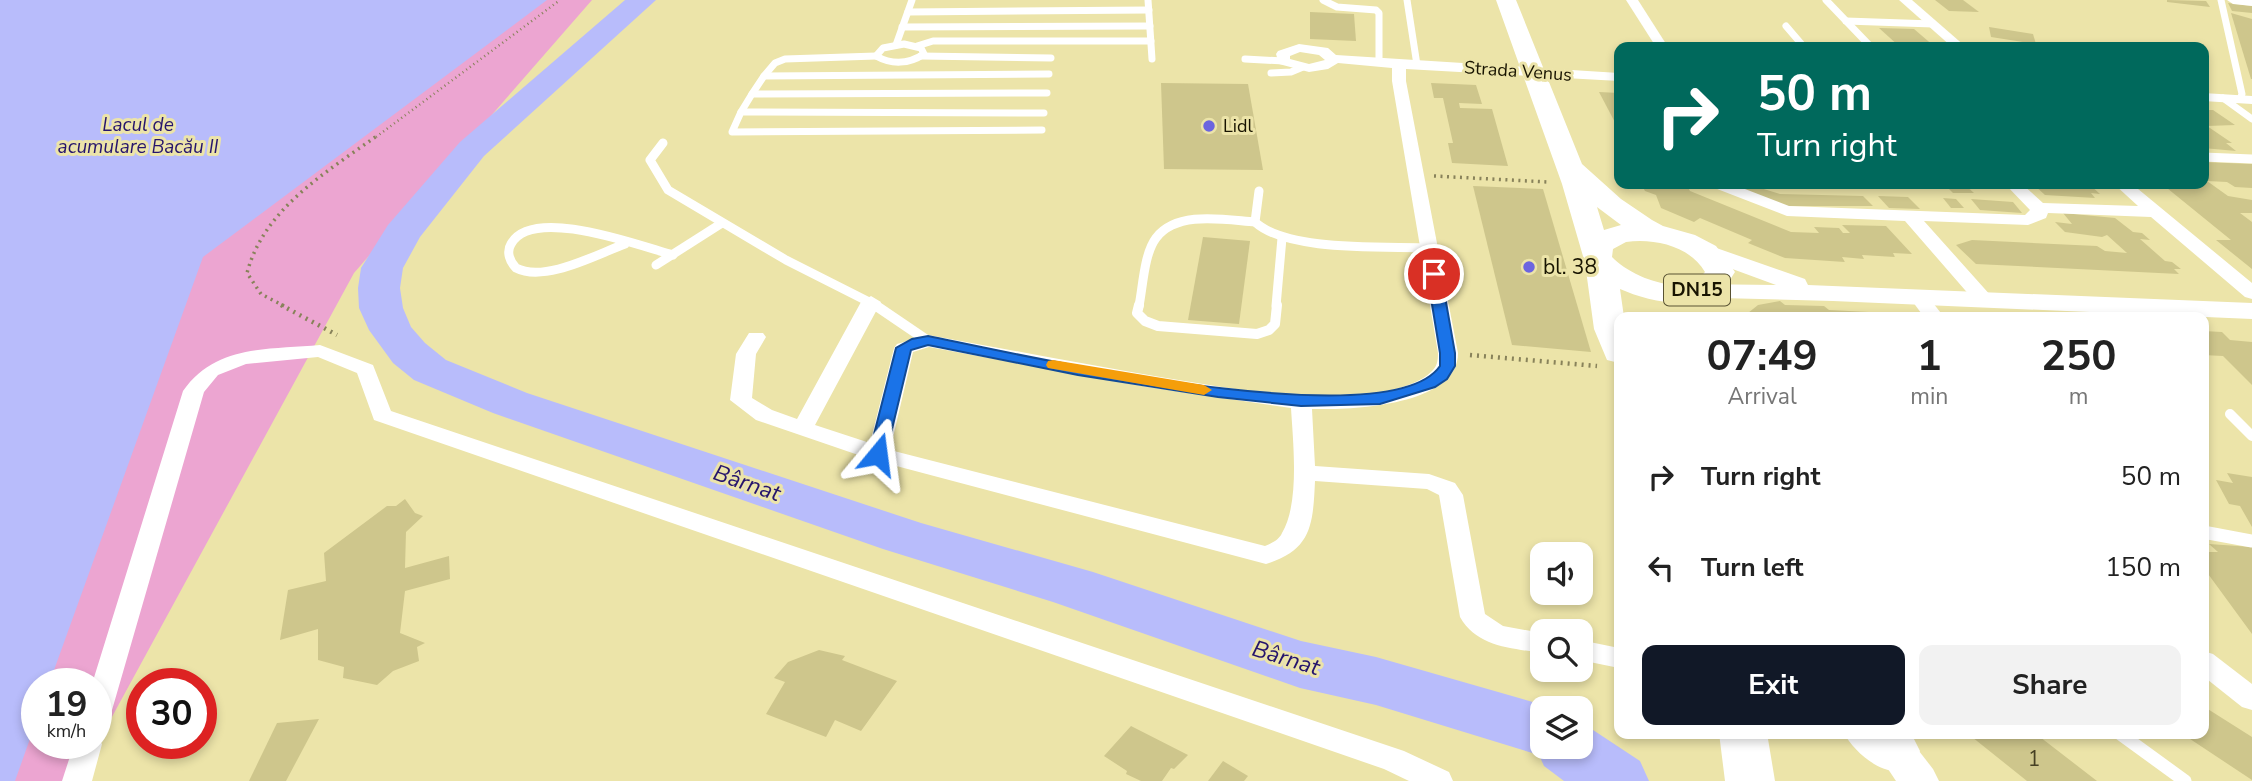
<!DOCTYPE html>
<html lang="en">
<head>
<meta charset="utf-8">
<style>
  :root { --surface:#fff; --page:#f2f2f2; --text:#222; --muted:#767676; --accent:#111827 }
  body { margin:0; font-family:"Nunito Sans",sans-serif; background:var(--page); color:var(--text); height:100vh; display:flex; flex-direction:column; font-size:26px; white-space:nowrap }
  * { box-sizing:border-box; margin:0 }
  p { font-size:23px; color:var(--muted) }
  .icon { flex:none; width:38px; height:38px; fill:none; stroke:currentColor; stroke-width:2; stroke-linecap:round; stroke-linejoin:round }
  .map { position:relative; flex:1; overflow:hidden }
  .details { position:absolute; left:1614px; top:312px; width:595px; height:427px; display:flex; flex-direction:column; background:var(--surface); border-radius:14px; box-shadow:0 4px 10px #0003 }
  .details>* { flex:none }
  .banner { position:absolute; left:1614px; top:42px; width:595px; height:147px; border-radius:14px; box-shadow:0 4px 10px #0003; background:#00695c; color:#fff; overflow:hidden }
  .controls { position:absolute; left:1530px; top:542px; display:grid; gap:14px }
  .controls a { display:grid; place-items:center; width:63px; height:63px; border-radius:14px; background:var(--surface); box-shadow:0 4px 10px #0003; font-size:35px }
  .speed { position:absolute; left:21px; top:668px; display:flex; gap:14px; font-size:35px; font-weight:700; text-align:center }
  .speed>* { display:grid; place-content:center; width:91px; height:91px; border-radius:50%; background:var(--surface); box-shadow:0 4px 10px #0003; line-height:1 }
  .speed small { font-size:18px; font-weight:400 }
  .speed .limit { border:10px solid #d22; background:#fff; color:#111 }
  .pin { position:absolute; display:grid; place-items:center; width:60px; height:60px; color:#fff; margin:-30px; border:4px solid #fff; border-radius:50%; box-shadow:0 2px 7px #0007 }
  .me { position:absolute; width:77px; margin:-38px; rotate:16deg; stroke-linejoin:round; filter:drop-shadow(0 0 5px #0008) }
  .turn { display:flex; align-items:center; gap:24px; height:147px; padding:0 28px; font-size:32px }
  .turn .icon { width:91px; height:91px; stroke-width:2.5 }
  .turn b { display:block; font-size:49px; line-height:60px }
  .eta { display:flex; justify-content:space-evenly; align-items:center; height:119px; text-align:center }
  .eta b { font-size:42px; font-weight:700; line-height:49px }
  .primary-button { display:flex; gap:14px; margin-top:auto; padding:14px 28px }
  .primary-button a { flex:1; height:80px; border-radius:14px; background:var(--accent); color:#fff; font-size:28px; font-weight:700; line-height:80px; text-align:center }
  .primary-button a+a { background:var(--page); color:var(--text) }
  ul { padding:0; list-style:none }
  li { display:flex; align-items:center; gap:21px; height:91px; padding:0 28px }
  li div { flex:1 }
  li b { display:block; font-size:26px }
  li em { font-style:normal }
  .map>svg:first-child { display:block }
  .green { fill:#eca5d1; fill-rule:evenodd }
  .water { fill:#b8bcfb }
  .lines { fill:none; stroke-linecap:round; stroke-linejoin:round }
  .river { fill:#b8bcfb; fill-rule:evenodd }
  .building { fill:#cec68c }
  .path-far2 { stroke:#88825a; stroke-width:2.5; stroke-dasharray:1 3.5; stroke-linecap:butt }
  .path-far1 { stroke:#88825a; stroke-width:3.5; stroke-dasharray:2 4.5; stroke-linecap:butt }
  .path { stroke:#88825a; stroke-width:4.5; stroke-dasharray:2 5; stroke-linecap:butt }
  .service-far3 { stroke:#fff; stroke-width:7 }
  .service-far2 { stroke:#fff; stroke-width:9 }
  .service-far1 { stroke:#fff; stroke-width:10 }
  .service { stroke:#fff; stroke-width:13 }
  .minor { fill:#fff; fill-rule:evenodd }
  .tertiary { fill:#fff; fill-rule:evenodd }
  .primary { fill:#fff; fill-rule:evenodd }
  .route { fill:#1a73e8; stroke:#114b97; stroke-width:2 }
  .slow { fill:#f59e0b }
  .poi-dot { fill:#6c65df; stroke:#ece4a9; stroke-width:2.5 }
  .labels { text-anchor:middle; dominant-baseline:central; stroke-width:6; stroke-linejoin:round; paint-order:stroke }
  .far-street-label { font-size:18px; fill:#181401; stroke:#ece4a9 }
  .far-poi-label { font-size:18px; fill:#181401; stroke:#ece4a9; text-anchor:start }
  .far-water-label { font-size:19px; font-style:italic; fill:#25146c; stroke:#ece4a9 }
  .shield { fill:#ece4a9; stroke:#585233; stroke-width:2 }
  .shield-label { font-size:19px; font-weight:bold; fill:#181401 }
  .poi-label { font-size:21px; fill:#181401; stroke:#ece4a9; text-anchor:start }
  .near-number-label { font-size:21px; fill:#464024 }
  .water-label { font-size:23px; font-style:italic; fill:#25146c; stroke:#ece4a9 }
</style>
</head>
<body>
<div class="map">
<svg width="2252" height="781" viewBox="0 0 2252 781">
  <rect width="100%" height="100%" fill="#ece4a9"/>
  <path class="green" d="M0,0H592L354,273L77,781H0ZM37,684H96V744H37Z"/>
  <polygon class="water" points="0,0 547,0 203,257 49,684 37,684 37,719 15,781 0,781"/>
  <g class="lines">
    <polygon class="river" points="625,0 656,0 484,156 420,237 403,268 400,288 403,308 411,327 425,343 446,360 527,393 921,523 1093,572 1301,641 1376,657 1557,709 1542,709 1542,747 1580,747 1580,724 1590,728 1640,761 1649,781 1564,781 1544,766 1539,755 1376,705 1300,688 1053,602 883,549 493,413 414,380 393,363 369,330 359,308 358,288 361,268 388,225 460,142"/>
  </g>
  <g class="building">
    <polygon points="1935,0 1963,0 1979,12 1949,11"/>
    <polygon points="2167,0 2206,1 2210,7 2167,2"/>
    <polygon points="2228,3 2252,6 2252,13 2232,11"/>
    <polygon points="1310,12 1354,14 1356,41 1310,39"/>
    <polygon points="2231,13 2252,19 2252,79 2251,79"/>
    <polygon points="1989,27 2033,34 2036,44 1991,37"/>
    <polygon points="1879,28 1914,29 1935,47 1900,47"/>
    <polygon points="1161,83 1248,84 1263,170 1164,169"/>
    <polygon points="1431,83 1476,85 1482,104 1459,103 1460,108 1492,109 1508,166 1452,163 1448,143 1453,143 1443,98 1434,98"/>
    <polygon points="1599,92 1619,93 1619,130"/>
    <polygon points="2203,110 2213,110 2235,125 2207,126 2232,143 2226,143 2236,151 2203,148"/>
    <polygon points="2203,162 2252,164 2252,188 2235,187 2227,182 2207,181 2228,196 2252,200 2252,213 2240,213 2252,222 2252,269 2216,240 2231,240 2162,184 2203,184"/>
    <polygon points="1641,184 1686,184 1690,191 1791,232 1819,233 1814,227 1839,228 1843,233 1850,233 1842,225 1886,226 1912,254 1893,253 1895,257 1862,255 1864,259 1842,257 1845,262 1785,258 1748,243 1752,240 1700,218 1694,222 1661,208 1656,195 1645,191"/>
    <polygon points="1726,184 1758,184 1754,186 1780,194 1863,196 1873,206 1782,206"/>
    <polygon points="1944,184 1964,184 1974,193 1953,193"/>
    <polygon points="2033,184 2089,184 2100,194 2091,193 2095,198 2045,195"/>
    <polygon points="1473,186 1543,189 1591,352 1512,345"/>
    <polygon points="1878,196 1908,197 1920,209 1889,208"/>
    <polygon points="1943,198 1956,199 1964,208 1951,208"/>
    <polygon points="1971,199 2013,202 2022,213 1980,210"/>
    <polygon points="2063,213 2115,218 2133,232 2142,233 2150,240 2140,239 2165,261 2172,262 2181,269 2174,269 2179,274 1976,264 1956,245 1972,240 2097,246 2105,251 2127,253 2107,235 2102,237 2065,232 2055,222 2072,224"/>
    <polygon points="1203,237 1250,241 1239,324 1188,320"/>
    <polygon points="1780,301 1785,305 1824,306 1829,310 1869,312 1873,317 1743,317 1758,305"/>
    <polygon points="2203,331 2222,332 2230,340 2252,342 2252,385 2223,356 2203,355"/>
    <polygon points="2227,473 2252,477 2252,527 2240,506 2229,504 2216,480 2233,483"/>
    <polygon points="405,499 415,513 423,516 406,532 405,568 449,556 450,579 405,591 400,633 425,643 417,647 419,661 393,671 377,685 343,678 344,667 318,660 318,629 280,640 288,590 326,581 324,553 387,506 396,506"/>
    <polygon points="2209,544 2252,547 2252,634 2203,567 2203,552 2218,552"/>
    <polygon points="819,650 845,656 842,660 897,681 861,731 835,720 826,737 766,714 785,682 774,678 788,662"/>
    <polygon points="2203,706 2252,737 2252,780 2181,733 2203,733"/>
    <polygon points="319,719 286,781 249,781 277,723"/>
    <polygon points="1131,726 1188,755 1174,769 1171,768 1162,781 1141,781 1126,774 1127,771 1104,756"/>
    <polygon points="1967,733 2046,733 2040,737 2097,781 2027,781"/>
    <polygon points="1223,761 1248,776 1244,781 1208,781"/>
  </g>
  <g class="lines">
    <polyline class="path-far2" points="376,137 560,0"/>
    <g class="path-far1">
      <polyline points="1434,176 1548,182"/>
      <path d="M284,306L261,294L247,273C264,208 327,172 378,135"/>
    </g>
    <g class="path">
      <polyline points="281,305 337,335"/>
      <polyline points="1470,355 1597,366"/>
    </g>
    <g class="service-far3">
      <polyline points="1148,0 1152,59"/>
      <polyline points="1323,0 1337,7 1376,10 1379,13 1379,62"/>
      <polyline points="1407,0 1417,65"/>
      <polyline points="1826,0 1871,47"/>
      <polyline points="2221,0 2242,94 2240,99"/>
      <polyline points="908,12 1149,10"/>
      <polyline points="1846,21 1933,24"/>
      <polyline points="1786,26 1804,47"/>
      <polyline points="902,27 1150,26"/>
      <path d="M904,44L921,48L924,54C909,64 892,65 876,56L883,48Z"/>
      <polyline points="896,45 912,0"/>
      <polyline points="917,46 933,41 1151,41"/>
      <polyline points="921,56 1051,58"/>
      <polyline points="1245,59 1284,61"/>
      <polyline points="1271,73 1291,72 1303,67"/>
      <polyline points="764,76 775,63 785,59 876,56"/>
      <polyline points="752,94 764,76 1049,74"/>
      <polyline points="2223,98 2252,119"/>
      <polyline points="741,112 752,94 1047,93"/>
      <polyline points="1042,130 732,132 741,112 1044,113"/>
    </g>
    <g class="service-far2">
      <polyline points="663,143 650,160 668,190 786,260 877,306"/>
      <polyline points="2203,157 2252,159"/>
      <path d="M1259,191L1255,222C1287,252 1385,246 1429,248"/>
      <path d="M625,244C597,254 545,283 516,268C510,262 506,252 511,244C532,205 640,246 673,255"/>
      <polyline points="656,265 722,223"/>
      <path d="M1139,306C1143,286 1144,254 1156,238C1177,210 1226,220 1255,222"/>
      <polyline points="1276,306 1282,238"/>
    </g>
    <g class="service-far1">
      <polyline points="875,305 928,341"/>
      <polyline points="1139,305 1137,313 1145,321 1158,326 1257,334 1269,330 1275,324 1277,305"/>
      <polyline points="2230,414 2252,436"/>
    </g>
    <g class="service">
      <polyline points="2203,532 2252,541"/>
      <polyline points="2119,733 2185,781"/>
    </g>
    <g class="minor">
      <polygon points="1626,0 1638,0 1668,47 1656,47"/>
      <polygon points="1899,0 1912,0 1966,47 1952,47"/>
      <polygon points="2227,0 2252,0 2252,6 2233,4"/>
      <path d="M1299,44L1328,48L1336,55L1619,73V81L1406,69V81L1458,353C1458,406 1351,410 1312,409L1315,466L1429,474L1455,483L1463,495L1485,614L1503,626L1542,633V653C1511,648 1477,647 1460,617L1439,495L1427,489L1315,481C1313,524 1312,550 1266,564L870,459L756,420L730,400L736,354L749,333H763L766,337L756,354L752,398L772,410L797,419L861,302L871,296L881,302L815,425L870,443L894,348L897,344L928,335C1035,354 1142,376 1249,391C1269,393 1289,394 1308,396C1338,400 1409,394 1431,372C1437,367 1438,361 1438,353L1392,81V68L1338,63L1328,69L1309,72L1279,64L1276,54L1278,51ZM1300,52L1319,55L1325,60L1309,64L1290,59V56ZM929,347L1148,387L1291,408C1293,442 1300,503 1282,533C1279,540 1272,543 1265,546L890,450L913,352Z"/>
      <polygon points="2203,93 2252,96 2252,104 2203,101"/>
      <polygon points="1710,184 1732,184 1789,206 2025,215 2030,210 2005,184 2022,184 2043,203 2138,206 2114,184 2132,184 2252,283 2252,299 2245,297 2151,217 2048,213 2046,218 2028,225 1924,221 1992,297 1994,301 1985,307 1978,305 1905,221 1787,216 1712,187"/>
      <polygon points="1919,292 1926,294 1944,317 1924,317 1910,298"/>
      <path d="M320,345L373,365L391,411L1404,751L1449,772L1453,781H1409L1384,769L374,420L357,373L318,357L246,364L218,375L204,392L110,717L106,725L96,728V684H92L183,391C216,344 268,350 320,345Z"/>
      <polygon points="1580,640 1619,648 1619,668 1580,660"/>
      <polygon points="2203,651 2213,654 2252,684 2252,710 2242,707 2203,676"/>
      <polygon points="96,735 102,744 92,781 62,781 74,744 96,744"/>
    </g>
    <g class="tertiary">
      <polygon points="1705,244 1805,279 1808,285 2252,303 2252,319 1833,301 1680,297 1676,292 1680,287 1689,284 1776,285 1697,256 1693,251 1697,246"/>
      <polygon points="1867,733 1905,733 1933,769 1939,781 1896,781 1866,736"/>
    </g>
    <g class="primary">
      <path d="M1496,0H1516L1582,164L1621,199L1652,220L1663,226L1695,235L1716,246L1735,272C1731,278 1727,286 1722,290C1697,313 1647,301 1620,289L1624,317H1619V363L1607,360L1594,329L1585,263L1562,184ZM1597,207L1621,225L1604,230ZM1626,242C1654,238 1690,246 1705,272C1684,299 1631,277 1612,257L1613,249Z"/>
      <polygon points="1719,733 1767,733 1775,781 1725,781"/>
      <path d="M1844,733H1908L1913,737L1920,751L1913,765C1908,767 1902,770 1897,771C1877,772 1852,749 1844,733Z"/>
    </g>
  </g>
  <path class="route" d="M1434,270L1441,274L1455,353V366L1447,379L1435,387L1380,404L1301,406L1218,397L1078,375L928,345L911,350L886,454L878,459L869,454L896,348L912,339L928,336C1013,353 1389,440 1440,366V353L1427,274Z"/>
  <polygon class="slow" points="1053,360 1204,385 1212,390 1204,395 1048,368 1046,365 1048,361"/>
  <g class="poi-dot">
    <circle cx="1209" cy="126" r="7"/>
    <circle cx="1529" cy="267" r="7"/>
  </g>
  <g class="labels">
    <g class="far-street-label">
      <text transform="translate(1518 71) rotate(4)">Strada Venus</text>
    </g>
    <g class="far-poi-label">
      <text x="1223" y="126">Lidl</text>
    </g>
    <g class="far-water-label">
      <text x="138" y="125">Lacul de<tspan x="138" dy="22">acumulare Bacău II</tspan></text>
    </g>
    <rect class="shield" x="1664" y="274.5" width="66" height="31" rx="5"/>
    <g class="shield-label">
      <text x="1697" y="290">DN15</text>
    </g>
    <g class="poi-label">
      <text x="1543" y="267">bl. 38</text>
    </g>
    <g class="near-number-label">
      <text x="2034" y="759">1</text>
    </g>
    <g class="water-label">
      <text transform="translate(747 483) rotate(19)">Bârnat</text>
      <text transform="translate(1286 658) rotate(17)">Bârnat</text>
    </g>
  </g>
</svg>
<div class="controls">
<a><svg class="icon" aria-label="sound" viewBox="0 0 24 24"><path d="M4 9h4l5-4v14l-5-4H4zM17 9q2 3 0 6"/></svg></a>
<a><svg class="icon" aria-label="search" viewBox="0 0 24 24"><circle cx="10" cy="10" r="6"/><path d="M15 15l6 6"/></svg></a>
<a><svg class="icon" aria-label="layers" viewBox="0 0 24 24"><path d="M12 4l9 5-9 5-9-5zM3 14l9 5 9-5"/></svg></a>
</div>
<div class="speed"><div>19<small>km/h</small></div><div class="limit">30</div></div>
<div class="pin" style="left:1434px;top:274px;background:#d93025"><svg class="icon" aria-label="arrive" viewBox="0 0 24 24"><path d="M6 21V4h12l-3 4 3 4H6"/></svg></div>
<svg class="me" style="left:878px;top:454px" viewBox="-20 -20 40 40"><path d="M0-17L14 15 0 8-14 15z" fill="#1a73e8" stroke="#fff" stroke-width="4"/></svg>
<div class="banner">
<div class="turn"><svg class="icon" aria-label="right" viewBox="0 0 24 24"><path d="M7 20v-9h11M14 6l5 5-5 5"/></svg><div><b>50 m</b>Turn right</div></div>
</div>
<section class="details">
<div class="eta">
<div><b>07:49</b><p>Arrival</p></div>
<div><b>1</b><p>min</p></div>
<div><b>250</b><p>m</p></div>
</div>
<ul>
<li><svg class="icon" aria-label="right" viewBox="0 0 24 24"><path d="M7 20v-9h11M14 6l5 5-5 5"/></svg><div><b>Turn right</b></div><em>50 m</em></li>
<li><svg class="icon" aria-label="left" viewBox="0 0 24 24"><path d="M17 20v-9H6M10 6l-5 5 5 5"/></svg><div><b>Turn left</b></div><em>150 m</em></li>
</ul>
<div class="primary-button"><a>Exit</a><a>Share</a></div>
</section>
</div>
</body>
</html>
